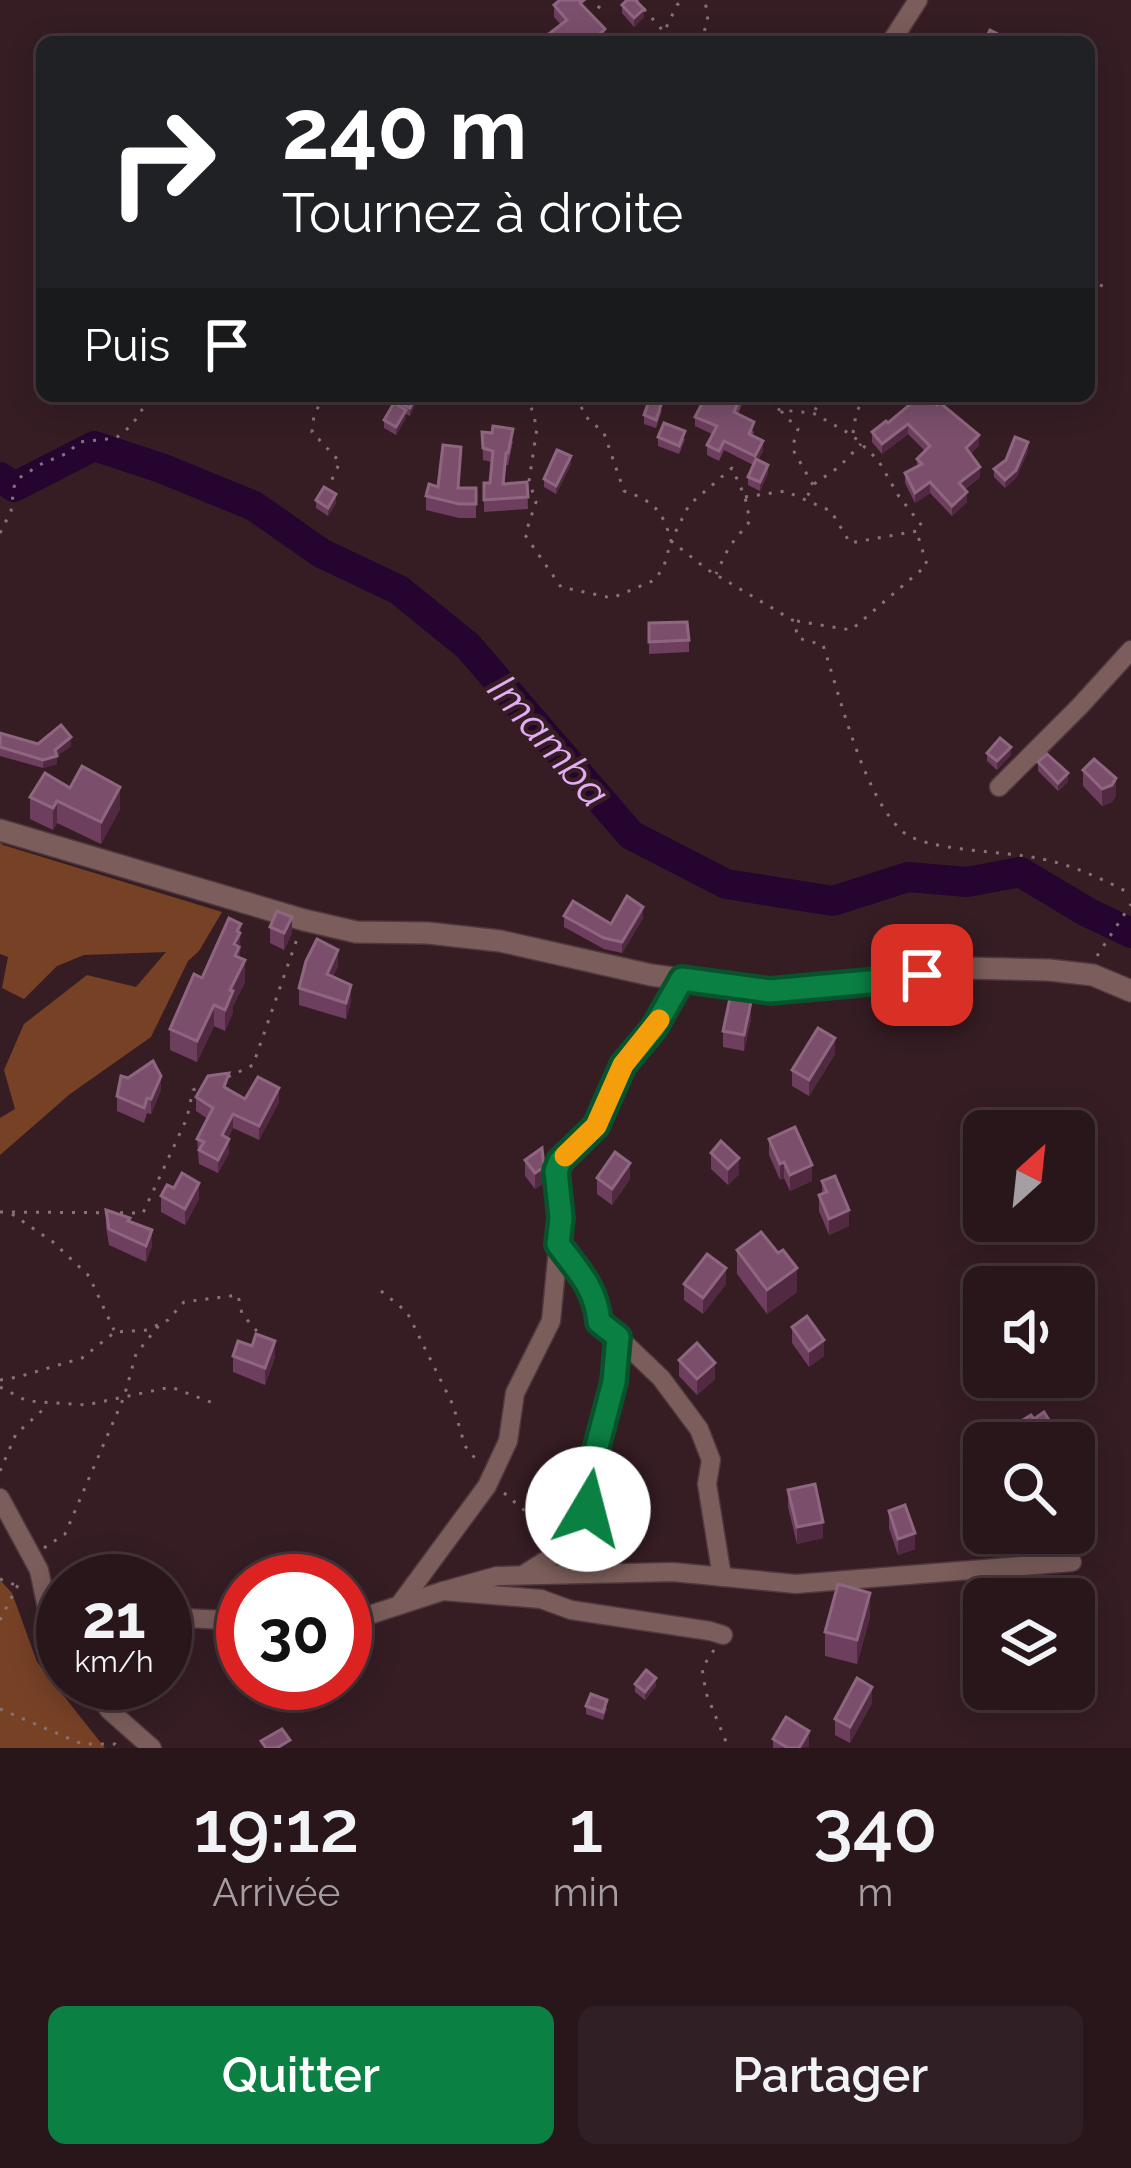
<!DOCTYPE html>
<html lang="fr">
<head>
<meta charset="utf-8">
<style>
  :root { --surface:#28161b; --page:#301f24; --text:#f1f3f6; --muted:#a59fa3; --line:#44353a; --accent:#0b8043 }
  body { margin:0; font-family:Raleway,sans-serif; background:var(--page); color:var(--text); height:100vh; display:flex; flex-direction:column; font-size:45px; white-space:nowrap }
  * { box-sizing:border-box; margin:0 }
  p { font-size:39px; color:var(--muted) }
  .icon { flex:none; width:66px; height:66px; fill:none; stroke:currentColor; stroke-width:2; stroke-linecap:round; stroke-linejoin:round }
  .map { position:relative; height:1748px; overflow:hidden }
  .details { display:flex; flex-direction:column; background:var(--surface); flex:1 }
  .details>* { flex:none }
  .hud { position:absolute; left:36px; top:36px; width:1059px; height:366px; border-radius:18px; box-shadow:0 6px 30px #0003,0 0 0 3px var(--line); background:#202124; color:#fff; overflow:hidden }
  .needle { width:78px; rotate:27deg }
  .tools { position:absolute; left:963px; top:1110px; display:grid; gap:24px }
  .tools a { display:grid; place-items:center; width:132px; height:132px; border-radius:18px; background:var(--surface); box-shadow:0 6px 30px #0003,0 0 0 3px var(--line); font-size:60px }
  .speed { position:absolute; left:36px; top:1554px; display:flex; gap:24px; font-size:60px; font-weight:700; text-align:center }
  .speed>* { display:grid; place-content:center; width:156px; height:156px; border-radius:50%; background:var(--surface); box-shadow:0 6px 30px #0003,0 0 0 3px var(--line); line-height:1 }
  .speed small { font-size:30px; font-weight:400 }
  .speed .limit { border:18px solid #d22; background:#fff; color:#111 }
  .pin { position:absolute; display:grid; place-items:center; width:102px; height:102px; color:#fff; margin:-51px; border-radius:24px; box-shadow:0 6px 18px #0006 }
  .me { position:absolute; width:132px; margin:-66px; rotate:8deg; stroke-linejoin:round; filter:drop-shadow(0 0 9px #0008) }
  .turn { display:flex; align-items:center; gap:42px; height:252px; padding:0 48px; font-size:54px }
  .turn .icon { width:156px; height:156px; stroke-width:2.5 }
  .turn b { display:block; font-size:84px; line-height:102px }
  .then { display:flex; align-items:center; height:114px; padding:0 48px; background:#0003; gap:24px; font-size:45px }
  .eta { display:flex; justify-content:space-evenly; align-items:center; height:204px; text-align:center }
  .eta b { font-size:72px; font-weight:600; line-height:84px }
  .button { display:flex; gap:24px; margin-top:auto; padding:24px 48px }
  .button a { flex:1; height:138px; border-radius:18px; background:var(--accent); color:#fff; font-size:48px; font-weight:600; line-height:138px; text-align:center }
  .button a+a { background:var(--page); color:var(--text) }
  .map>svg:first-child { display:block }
  .forest { fill:#774126 }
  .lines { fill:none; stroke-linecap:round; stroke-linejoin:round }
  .river { stroke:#25042f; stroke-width:30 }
  .minor-casing { stroke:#50383f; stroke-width:21 }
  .tertiary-casing { stroke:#50383f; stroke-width:24 }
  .path { stroke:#887278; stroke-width:3; stroke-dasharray:3 9; stroke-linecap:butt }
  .minor { stroke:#7b5e5b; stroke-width:18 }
  .tertiary { stroke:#7b5e5b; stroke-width:21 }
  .wall { fill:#6d3e5e }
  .shaded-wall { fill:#512a41 }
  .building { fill:#7b4f6c; stroke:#8e667f; stroke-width:3 }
  .route-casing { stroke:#07532c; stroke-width:30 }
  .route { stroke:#0b8043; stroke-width:21 }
  .slow { stroke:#f59e0b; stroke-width:21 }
  .labels { text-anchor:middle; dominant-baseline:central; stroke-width:9; stroke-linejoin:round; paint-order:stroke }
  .water-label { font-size:42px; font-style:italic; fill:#e3adf5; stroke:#361d24 }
</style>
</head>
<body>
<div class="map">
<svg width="1131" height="1748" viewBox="0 0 1131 1748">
  <rect width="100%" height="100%" fill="#361d24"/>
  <g class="forest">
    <polygon points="0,842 3,845 222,912 199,951 188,961 151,1037 70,1094 0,1155 0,1118 15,1109 4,1070 24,1024 87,975 136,987 166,952 84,955 57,966 24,999 2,988 8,957 0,954"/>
    <polygon points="0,1580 12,1593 37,1662 105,1748 0,1748"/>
  </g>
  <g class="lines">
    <polyline class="river" points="0,477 14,487 94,446 161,468 254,506 321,553 399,590 468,646 631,835 726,884 833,901 908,877 967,882 1020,872 1087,912 1131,933"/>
    <g class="minor-casing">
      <g id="minor">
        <polyline points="891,42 918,0"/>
        <polyline points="999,787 1080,706 1131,650"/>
        <polyline points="618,1337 661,1378 699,1429 711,1460 707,1484 722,1577"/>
        <polyline points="0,1498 39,1570 47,1608 63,1634"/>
        <path d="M526,1573L561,1551L576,1532L588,1509L586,1488L614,1382L618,1337L599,1322C596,1288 578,1271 558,1244"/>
        <polyline points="443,1591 497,1576 673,1572 796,1584 1072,1562"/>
        <polyline points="400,1604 487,1486 508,1441 515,1393 551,1321 561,1218 556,1171 560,1161 596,1126 624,1065 654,1028 681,979"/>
        <polyline points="165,1617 243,1621"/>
        <polyline points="345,1623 443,1591 541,1599 571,1610 710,1631 723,1635"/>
        <polyline points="93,1683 109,1710 152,1748"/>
      </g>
    </g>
    <g class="tertiary-casing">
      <polyline id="tertiary" points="0,830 304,920 356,932 428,933 500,941 651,975 770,991 880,981 965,968 1049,970 1093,975 1131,991"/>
    </g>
    <g class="path">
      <polyline points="636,0 664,32 677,5 683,0"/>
      <polyline points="591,18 604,0"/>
      <polyline points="656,42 663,33"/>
      <polyline points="700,42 708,21 705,0"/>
      <polyline points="1089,280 1109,289"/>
      <polyline points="324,396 314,415 312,432 340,462 329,486"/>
      <polyline points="463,396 467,396"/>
      <path d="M528,396L537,428L529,481L536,502L525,535L561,587L612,598L655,580L664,566L671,541L708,570L794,621L798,638L823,645C840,696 863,795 902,831C923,851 1005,851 1037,858C1070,864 1101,878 1131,894"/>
      <path d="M576,396L586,417L604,433L624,491C654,501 663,511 671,541L689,505L732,468L745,497L750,521L729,547L716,574"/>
      <polyline points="815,410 823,396"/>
      <polyline points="781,411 798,429 792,448 813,485 805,501"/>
      <polyline points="853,433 856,414 864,396"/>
      <polyline points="814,484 839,467 861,444"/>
      <polyline points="745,497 785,491 831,511 850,543 917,531 922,526 898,495 878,460 852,435 813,413 780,410 756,396"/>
      <polyline points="0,533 11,511 14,487 19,478 43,463 68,453 79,442 116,438 132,425 145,405 172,396"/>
      <polyline points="797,621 851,630 927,565 917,533"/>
      <polyline points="1097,956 1131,904"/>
      <polyline points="228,1077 253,1065 298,936"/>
      <polyline points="0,1212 143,1213 187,1118 193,1090 202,1086"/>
      <polyline points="12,1214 53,1242 89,1276 114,1330"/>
      <polyline points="381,1291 407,1312 453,1405 465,1446 479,1463"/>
      <polyline points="0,1380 18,1377 82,1358 115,1332 147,1330 168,1320 184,1302 238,1295 242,1314 262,1337"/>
      <polyline points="0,1387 27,1401 86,1405 171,1387 218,1405"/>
      <polyline points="0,1471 16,1434 47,1406"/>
      <polyline points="504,1493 552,1534"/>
      <polyline points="44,1548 65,1534 124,1397 136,1354 160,1324"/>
      <polyline points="0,1579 15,1585"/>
      <polyline points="0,1620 21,1579"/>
      <polyline points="714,1650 702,1668 706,1693 727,1744 724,1748"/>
      <polyline points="0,1709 82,1744 115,1744 120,1748"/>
    </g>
    <use href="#minor" class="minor"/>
    <use href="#tertiary" class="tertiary"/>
  </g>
  <g class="wall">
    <polygon points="554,5 584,7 605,41 541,42 561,25 554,17"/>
    <polygon points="622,5 644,17 634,27 622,13"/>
    <polygon points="418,396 410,416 406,414 406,418 396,435 384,428 384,420 398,405 398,402"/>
    <polygon points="604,396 626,396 626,405"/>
    <polygon points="743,396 743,402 738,414 754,432 752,436 763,451 758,460 768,473 760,491 748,485 748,477 753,465 724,450 719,461 707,455 707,445 712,434 695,426 695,417"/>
    <polygon points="937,405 979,445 970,454 980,477 965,489 967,502 952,516 930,493 915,503 905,483 905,473 917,467 917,459 925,451 908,434 882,454 872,442 872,432 888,423"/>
    <polygon points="662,410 656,428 644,424 644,415"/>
    <polygon points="482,432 492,433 513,441 508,465 506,465 504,484 527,482 528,509 484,512 484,483 490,483 492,462 483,460"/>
    <polygon points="658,437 685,439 679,454 658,446"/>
    <polygon points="1028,451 1016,478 1005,488 994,477 994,469"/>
    <polygon points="461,460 459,488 476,488 476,518 459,518 426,510 426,496 438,487"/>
    <polygon points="571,464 556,494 544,487 544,479"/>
    <polygon points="316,500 336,503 328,516 316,508"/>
    <polygon points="649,623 689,640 689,652 649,654"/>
    <polygon points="0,733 38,744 71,746 57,756 57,764 43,768 0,756"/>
    <polygon points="987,753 1011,755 997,770 987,761"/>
    <polygon points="1038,762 1068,782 1058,791 1038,771"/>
    <polygon points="1083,770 1116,795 1112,802 1102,806 1083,786"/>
    <polygon points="70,788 120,809 101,844 57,823 53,830 30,819 30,797"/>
    <polygon points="564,916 611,924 643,918 622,953 604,949 564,927"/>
    <polygon points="270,927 292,933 284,950 270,943"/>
    <polygon points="241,945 239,958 245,982 233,1006 233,1012 225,1031 214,1026 197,1062 170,1050 170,1029 202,978"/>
    <polygon points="338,966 333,976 351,1001 346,1019 299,1005 299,988"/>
    <polygon points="751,1019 744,1051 723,1047 723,1031"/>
    <polygon points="835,1054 809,1096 792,1086 792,1070"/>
    <polygon points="229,1087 228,1090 245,1099 279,1102 259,1140 233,1128 228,1138 229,1153 218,1173 199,1164 197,1139 208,1119 196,1111 196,1097"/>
    <polygon points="161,1090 151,1114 147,1113 144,1123 117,1111 117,1096"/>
    <polygon points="769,1139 812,1181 790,1191 784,1178 780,1180 769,1155"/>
    <polygon points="711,1153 739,1174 728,1185 711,1169"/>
    <polygon points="525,1160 544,1183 535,1189 525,1176"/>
    <polygon points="597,1178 630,1179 612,1205 597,1194"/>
    <polygon points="822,1181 849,1226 829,1235 819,1211 819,1195 822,1194"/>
    <polygon points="174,1188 199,1199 185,1225 161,1212 161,1196"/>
    <polygon points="106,1210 130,1221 152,1246 146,1262 109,1245 106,1227"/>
    <polygon points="737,1250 797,1292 767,1314 737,1274"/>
    <polygon points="684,1284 726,1284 703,1314 684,1300"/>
    <polygon points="792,1327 824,1356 809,1367 792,1343"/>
    <polygon points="252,1346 275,1357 265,1385 233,1372 233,1356"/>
    <polygon points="679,1360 715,1379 697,1395 679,1376"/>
    <polygon points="1018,1423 1057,1443 1020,1443 1018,1440"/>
    <polygon points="1074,1470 1082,1516 1082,1540 1046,1542 1045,1533 1074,1533"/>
    <polygon points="788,1490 823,1538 797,1544 788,1507"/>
    <polygon points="889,1511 915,1549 898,1555 889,1528"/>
    <polygon points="870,1617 857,1664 825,1656 825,1632"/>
    <polygon points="984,1623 984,1689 1011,1689 1007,1702 972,1693 972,1669"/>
    <polygon points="635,1684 656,1686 645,1700 635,1692"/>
    <polygon points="872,1703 850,1743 835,1735 835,1719"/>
    <polygon points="586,1706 607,1708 603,1720 586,1714"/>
    <polygon points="773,1739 809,1747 773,1748"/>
  </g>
  <g class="shaded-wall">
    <polygon points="644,9 644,17 634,27 634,18"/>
    <polygon points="605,29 604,42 591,42"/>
    <polygon points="416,396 418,396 418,399 410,416 410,408"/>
    <polygon points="406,410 406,418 396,435 396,427"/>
    <polygon points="908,424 908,434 882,454 882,444"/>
    <polygon points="979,435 979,445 966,458 966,448"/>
    <polygon points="763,441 763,451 755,466 755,456"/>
    <polygon points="1028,442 1028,451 1016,478 1005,488 1005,480"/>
    <polygon points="571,456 571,464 556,494 556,486"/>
    <polygon points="768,465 768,473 760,491 760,482"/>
    <polygon points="980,467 980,477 959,493 959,483"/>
    <polygon points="930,482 930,493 915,503 915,493"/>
    <polygon points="967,492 967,502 952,516 952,506"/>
    <polygon points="336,494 336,503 328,516 328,508"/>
    <polygon points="71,737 71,746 57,756 57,764 43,768 43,760"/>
    <polygon points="1011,747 1011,755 997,770 997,761"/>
    <polygon points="1068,773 1068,782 1058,791 1058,783"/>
    <polygon points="1116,778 1116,795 1112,802 1102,806 1102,789"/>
    <polygon points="120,787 120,809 101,844 101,822"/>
    <polygon points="57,801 57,823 53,830 53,808"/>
    <polygon points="643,907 643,918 622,953 622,942"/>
    <polygon points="292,917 292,933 284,950 284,933"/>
    <polygon points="241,924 239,968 235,977 234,944"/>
    <polygon points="338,950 338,966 327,990 327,974"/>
    <polygon points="245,960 245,982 233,1006 233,1012 225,1031 225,1010 230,990"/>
    <polygon points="351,985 351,1001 346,1019 346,1003"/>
    <polygon points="751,1002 751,1019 744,1051 744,1035"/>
    <polygon points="214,1005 214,1026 197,1062 197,1041"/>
    <polygon points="835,1038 835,1054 809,1096 809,1080"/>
    <polygon points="161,1076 161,1090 151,1114 151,1099"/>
    <polygon points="279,1088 279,1102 259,1140 259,1126"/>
    <polygon points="233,1114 233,1128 222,1149 222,1135"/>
    <polygon points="229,1139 229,1153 218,1173 218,1160"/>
    <polygon points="739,1158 739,1174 728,1185 728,1169"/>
    <polygon points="784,1162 784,1178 780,1180 780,1164"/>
    <polygon points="630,1163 630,1179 612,1205 612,1189"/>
    <polygon points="812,1165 812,1181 790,1191 790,1175"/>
    <polygon points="544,1167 544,1183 535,1189 535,1173"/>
    <polygon points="199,1183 199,1199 185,1225 185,1209"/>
    <polygon points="849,1210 849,1226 829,1235 829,1219"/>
    <polygon points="152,1230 152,1246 146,1262 146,1246"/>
    <polygon points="726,1268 726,1284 703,1314 703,1298"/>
    <polygon points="797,1268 797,1292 767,1314 767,1290"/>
    <polygon points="824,1340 824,1356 809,1367 809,1351"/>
    <polygon points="275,1341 275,1357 265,1385 265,1368"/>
    <polygon points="715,1363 715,1379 697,1395 697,1379"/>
    <polygon points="1057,1433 1057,1443 1042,1443"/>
    <polygon points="823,1522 823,1538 797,1544 797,1527"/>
    <polygon points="915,1533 915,1549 898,1555 898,1539"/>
    <polygon points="870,1593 870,1617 857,1664 857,1640"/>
    <polygon points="656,1678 656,1686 645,1700 645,1692"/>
    <polygon points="872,1687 872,1703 850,1743 850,1727"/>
    <polygon points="809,1731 809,1747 799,1748"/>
  </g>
  <g class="building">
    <polygon points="560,0 584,0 580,3 605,29 591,42 542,42 541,40 567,20 554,5"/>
    <polygon points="627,0 635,0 644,9 634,18 622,5"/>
    <polygon points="990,30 1008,39 1006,42 976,42 980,35 986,38"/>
    <polygon points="400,396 416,396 410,408 398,402"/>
    <polygon points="706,396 741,396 734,412 754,422 749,434 763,441 755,456 724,441 719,451 707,445 717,426 695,417"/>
    <polygon points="920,396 928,396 937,405 939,402 979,435 966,448 980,467 959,483 967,492 952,506 930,482 915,493 905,473 922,464 917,459 930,446 908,424 882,444 872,432 886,421 888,423"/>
    <polygon points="650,398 662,402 656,420 644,415"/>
    <polygon points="394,403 406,410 396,427 384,420"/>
    <polygon points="664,423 685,431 679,446 658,437"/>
    <polygon points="493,426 513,429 508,453 506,453 503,484 527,482 528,497 484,500 484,483 490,483 493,451 483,448 482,432 492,433"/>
    <polygon points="1015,437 1028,442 1016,470 1005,480 994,469 1006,460"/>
    <polygon points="443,445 461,447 458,488 476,488 476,504 459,504 426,496 429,484 438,487"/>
    <polygon points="557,450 571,456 556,486 544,479"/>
    <polygon points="756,459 768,465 760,482 748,477"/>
    <polygon points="324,487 336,494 328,508 316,500"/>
    <polygon points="687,622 689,640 649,642 649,623"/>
    <polygon points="61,725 71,737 55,750 57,756 43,760 0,747 0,733 38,744"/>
    <polygon points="1000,738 1011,747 997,761 987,753"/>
    <polygon points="1047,754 1068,773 1058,783 1038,762"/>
    <polygon points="1094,759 1116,778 1112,785 1102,789 1083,770"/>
    <polygon points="82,766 120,787 101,822 57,801 53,808 30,797 45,773 70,788"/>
    <polygon points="627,896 643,907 622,942 604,938 564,916 573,901 611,924"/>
    <polygon points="277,911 292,917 284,933 270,927"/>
    <polygon points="229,918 241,924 237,931 240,933 234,944 239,947 235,956 245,960 230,990 233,991 225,1010 214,1005 197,1041 170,1029 194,974 202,978"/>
    <polygon points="317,939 338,950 327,974 351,985 346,1003 299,988 306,961"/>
    <polygon points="730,998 751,1002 744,1035 723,1031"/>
    <polygon points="818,1028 835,1038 809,1080 792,1070"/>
    <polygon points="153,1061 161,1076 151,1099 147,1098 144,1108 117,1096 121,1076 128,1078"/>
    <polygon points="229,1073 224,1087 245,1099 258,1077 279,1088 259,1126 233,1114 222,1135 229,1139 218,1160 199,1150 204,1142 197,1139 213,1108 196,1097 208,1076"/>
    <polygon points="795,1127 812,1165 790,1175 784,1162 780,1164 769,1139"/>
    <polygon points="721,1141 739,1158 728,1169 711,1153"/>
    <polygon points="542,1148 544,1167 535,1173 525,1160"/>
    <polygon points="615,1152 630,1163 612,1189 597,1178"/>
    <polygon points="182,1173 199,1183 185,1209 161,1196 167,1185 174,1188"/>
    <polygon points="835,1176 849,1210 829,1219 819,1195 827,1192 822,1181"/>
    <polygon points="106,1210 130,1218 128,1221 152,1230 146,1246 109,1229"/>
    <polygon points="761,1232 778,1253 783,1250 797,1268 767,1290 737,1250"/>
    <polygon points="707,1254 726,1268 703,1298 684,1284"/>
    <polygon points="807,1316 824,1340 809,1351 792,1327"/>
    <polygon points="256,1334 275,1341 265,1368 233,1356 238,1341 252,1346"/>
    <polygon points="697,1343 715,1363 697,1379 679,1360"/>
    <polygon points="1044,1412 1057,1433 1042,1443 1031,1443 1018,1423 1031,1415 1034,1419"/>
    <polygon points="1074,1470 1080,1470 1082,1516 1074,1517"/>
    <polygon points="815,1484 823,1522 797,1527 788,1490"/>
    <polygon points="905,1505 915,1533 898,1539 889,1511"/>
    <polygon points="838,1584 870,1593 857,1640 825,1632"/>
    <polygon points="984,1623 984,1672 972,1669"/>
    <polygon points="646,1670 656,1678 645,1692 635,1684"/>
    <polygon points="857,1678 872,1687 850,1727 835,1719"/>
    <polygon points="591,1694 607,1700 603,1712 586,1706"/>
    <polygon points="786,1717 809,1731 799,1748 788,1748 773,1739"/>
    <polygon points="282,1729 290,1740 277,1748 266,1748 261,1741"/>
  </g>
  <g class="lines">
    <g class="route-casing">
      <path id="route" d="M588,1509L586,1488L614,1382L618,1337L599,1322C596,1288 578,1271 558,1244L561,1218L556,1171L560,1161L596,1126L623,1065L654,1028L682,979L770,991L880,981L922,975"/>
    </g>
    <use href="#route" class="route"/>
    <polyline class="slow" points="565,1156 596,1126 623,1065 659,1020"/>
  </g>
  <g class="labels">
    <g class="water-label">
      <text transform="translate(549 741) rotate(49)">Imamba</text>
    </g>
  </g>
</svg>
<div class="tools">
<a><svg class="needle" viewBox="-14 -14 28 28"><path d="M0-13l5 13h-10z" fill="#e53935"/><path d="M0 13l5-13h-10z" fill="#a59fa3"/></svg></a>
<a><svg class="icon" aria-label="sound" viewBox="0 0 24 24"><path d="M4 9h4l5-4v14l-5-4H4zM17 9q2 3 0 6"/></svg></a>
<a><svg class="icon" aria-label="search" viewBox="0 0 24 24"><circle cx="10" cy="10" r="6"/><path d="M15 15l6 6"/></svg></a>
<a><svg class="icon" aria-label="layers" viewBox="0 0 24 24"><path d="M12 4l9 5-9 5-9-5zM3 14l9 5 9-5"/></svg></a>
</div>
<div class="speed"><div>21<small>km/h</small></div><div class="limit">30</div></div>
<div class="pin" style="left:922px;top:975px;background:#d93025"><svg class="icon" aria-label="arrive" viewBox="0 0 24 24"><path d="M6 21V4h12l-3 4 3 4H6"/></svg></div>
<svg class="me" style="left:588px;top:1509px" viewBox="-20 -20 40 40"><circle r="19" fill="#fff"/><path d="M0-13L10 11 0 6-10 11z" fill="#0b8043"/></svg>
<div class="hud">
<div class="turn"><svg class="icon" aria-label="right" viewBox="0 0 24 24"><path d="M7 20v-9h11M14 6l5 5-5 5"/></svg><div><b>240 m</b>Tournez à droite</div></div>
<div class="then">Puis<svg class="icon" aria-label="arrive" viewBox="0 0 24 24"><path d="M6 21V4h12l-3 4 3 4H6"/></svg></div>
</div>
</div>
<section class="details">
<div class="eta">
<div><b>19:12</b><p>Arrivée</p></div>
<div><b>1</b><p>min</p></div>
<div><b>340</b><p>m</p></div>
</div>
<div class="button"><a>Quitter</a><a>Partager</a></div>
</section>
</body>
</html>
